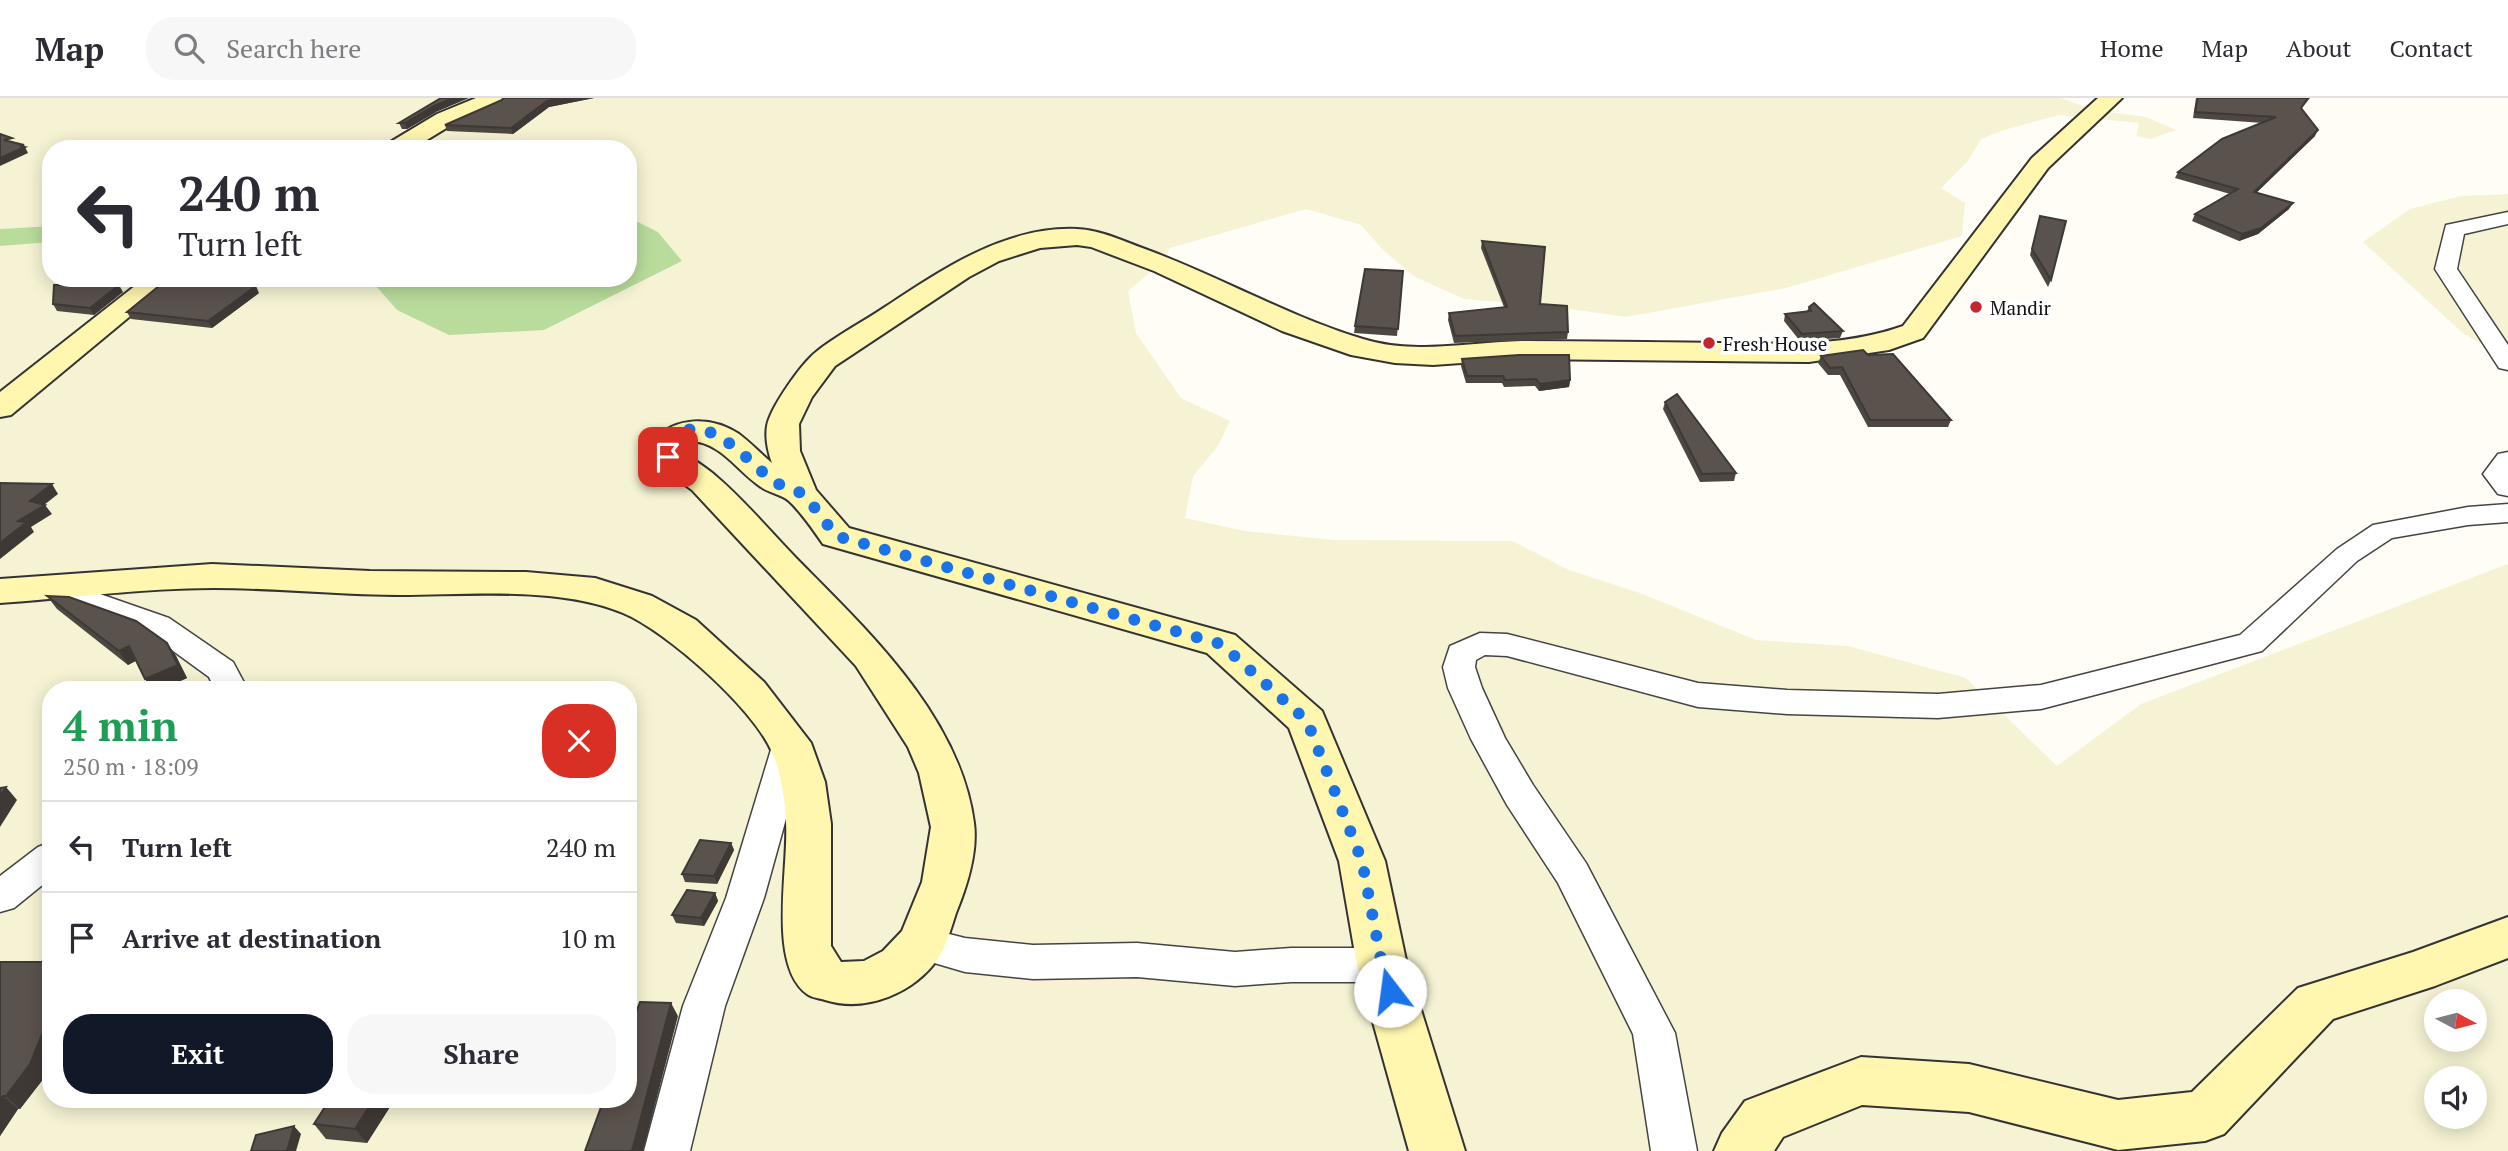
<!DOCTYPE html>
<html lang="en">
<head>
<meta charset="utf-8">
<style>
  :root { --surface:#fff; --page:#f7f7f7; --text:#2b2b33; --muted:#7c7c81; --line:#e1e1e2; --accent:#111827 }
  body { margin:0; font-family:"PT Serif",serif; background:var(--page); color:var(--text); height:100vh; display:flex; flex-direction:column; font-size:26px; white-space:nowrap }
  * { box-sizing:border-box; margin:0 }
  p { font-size:23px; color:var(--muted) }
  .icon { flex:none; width:38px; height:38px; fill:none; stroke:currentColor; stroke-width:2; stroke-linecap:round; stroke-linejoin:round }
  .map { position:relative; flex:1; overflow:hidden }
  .side { position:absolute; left:42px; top:583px; width:595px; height:427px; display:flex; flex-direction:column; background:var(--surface); border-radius:28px; box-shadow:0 4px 18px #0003 }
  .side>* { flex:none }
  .top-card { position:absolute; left:42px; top:42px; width:595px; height:147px; border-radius:28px; box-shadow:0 4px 18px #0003; background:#fff; color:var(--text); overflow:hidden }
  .needle { width:46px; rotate:97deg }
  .buttons { position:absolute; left:2424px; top:891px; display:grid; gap:14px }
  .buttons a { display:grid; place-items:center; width:63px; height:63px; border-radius:50%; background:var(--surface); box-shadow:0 4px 18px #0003; font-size:35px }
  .pin { position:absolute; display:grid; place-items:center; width:60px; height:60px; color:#fff; margin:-30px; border-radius:14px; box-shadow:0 4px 10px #0006 }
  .me { position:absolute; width:77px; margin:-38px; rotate:345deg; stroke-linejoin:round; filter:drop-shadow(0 0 5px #0008) }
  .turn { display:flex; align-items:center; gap:24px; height:147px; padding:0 21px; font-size:32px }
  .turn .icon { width:91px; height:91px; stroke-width:2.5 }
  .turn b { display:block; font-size:49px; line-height:60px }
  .round { display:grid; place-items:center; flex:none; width:74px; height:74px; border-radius:28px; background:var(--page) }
  .headline { display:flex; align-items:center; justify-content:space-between; height:119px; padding:0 21px }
  h1 { font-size:42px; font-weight:600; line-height:52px; color:#1e9e55 }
  .primary-button { display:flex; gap:14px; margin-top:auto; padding:14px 21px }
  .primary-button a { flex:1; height:80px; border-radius:28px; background:var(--accent); color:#fff; font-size:28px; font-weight:600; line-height:80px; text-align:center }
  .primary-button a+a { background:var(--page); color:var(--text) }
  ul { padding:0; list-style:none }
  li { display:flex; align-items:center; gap:21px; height:91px; padding:0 21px; border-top:2px solid var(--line) }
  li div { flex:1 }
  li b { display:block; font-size:26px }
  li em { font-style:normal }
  header { display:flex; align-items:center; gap:42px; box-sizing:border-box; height:98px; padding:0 35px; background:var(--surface); border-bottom:2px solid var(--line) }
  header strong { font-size:33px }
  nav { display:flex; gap:38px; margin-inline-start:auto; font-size:24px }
  .search { width:490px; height:63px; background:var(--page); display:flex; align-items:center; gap:18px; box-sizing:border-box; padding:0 24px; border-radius:28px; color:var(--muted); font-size:26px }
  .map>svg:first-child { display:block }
  .farmland { fill:#f6f3d4; fill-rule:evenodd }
  .forest { fill:#b9dc9c }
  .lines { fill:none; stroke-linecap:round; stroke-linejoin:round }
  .street-casing { stroke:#444; stroke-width:3 }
  .secondary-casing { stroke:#333; stroke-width:4 }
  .street { fill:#fff; fill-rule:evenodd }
  .secondary { fill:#fff6b0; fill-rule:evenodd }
  .wall { fill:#4d4742 }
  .shaded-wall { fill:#3f3936 }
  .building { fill:#5a524d; stroke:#3f3936; stroke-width:2 }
  .route { stroke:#1a73e8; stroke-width:12; stroke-dasharray:0 21.6 }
  .poi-dot { fill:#c4262e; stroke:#fff; stroke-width:2.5 }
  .labels { text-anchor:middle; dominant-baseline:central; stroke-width:7; stroke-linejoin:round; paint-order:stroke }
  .far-poi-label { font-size:19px; fill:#111; stroke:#fff; text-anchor:start }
</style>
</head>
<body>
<header>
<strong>Map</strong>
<div class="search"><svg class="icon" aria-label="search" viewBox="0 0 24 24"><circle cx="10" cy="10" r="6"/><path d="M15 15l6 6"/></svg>Search here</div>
<nav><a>Home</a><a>Map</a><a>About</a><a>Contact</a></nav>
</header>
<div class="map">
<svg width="2508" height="1053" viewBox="0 0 2508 1053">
  <rect width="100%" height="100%" fill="#fffdf5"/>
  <g class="farmland">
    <path d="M0,0H2061L2094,12L2146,19L2176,32L2151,41L2136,38L2139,25L2059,17L2004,32L1981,41L1968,63L1941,90L1965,105L1962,138L1786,190L1626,219L1548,208L1464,201L1415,179L1382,151L1361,127L1306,111L1170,150L1160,166L1128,193L1136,235L1181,300L1230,323L1218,348L1193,378L1185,420L1245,433L1335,442L1512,443L1569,472L1640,495L1756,542L1848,548L1966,580L2057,668L2141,606L2508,466V1053H0V148L51,144V180H369L397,212L544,232L682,163L658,134L628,119V51H51V128L0,131ZM51,592H628V1001H51ZM2436,903H2474V942H2436ZM2436,980H2474V1018H2436Z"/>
    <polygon points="2508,96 2508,274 2499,255 2464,236 2363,144 2410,111 2461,98"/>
  </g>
  <g class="forest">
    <polygon points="628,119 658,134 682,163 544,232 449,237 397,212 369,180 628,180"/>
    <polygon points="51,128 51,144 0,148 0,131"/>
  </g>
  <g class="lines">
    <g class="street-casing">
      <g id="street">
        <polygon points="2508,114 2508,126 2464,136 2457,171 2508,247 2508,272 2499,270 2435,171 2446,127"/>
        <polygon points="2508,354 2508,398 2498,396 2483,376 2498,356"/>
        <polygon points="2508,406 2508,424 2468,427 2392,440 2357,463 2262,553 2041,611 1938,620 1787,616 1698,609 1507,558 1485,557 1476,562 1475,569 1482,590 1505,640 1533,687 1586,765 1675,935 1697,1053 1651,1053 1633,936 1558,785 1507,707 1471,641 1448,590 1443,569 1450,548 1480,535 1507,536 1698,585 1787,592 1938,596 2041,587 2240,537 2337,451 2373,427 2468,409"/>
        <polygon points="54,480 169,520 233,564 248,592 215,592 209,579 147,534 43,497 39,490 43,483"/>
        <polygon points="790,633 802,636 807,645 764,800 725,908 690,1053 644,1053 683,908 726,800 773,645 778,636"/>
        <polygon points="51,744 51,780 14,810 0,814 0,778 38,749"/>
        <polygon points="921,829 965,840 1033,847 1137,845 1235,854 1291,850 1382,850 1396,855 1402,867 1396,879 1382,884 1291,884 1235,888 1137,879 1033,881 965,874 907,857 901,845 907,833"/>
      </g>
    </g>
    <g class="secondary-casing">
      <g id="secondary">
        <polygon points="476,0 506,0 503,5 453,26 412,51 383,51 387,46 437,16"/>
        <path d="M2098,0H2122L2048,70L1923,240L1889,252L1809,264L1518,261L1433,267L1395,265L1351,257L1282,233L1154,173L1091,149L1077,147L1040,150L999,163L969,179L835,268L812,299L799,326L800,353L816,392L849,430L1235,537L1322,613L1385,763L1407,867L1465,1053H1409L1357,867L1339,763L1289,630L1207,555L823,446C813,432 802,415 789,403C783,397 769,395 761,389C737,373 721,344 690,343L680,351C691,361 705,368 717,379C745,403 769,432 795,459C867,532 960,618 974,725C978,754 967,788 956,815C951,830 947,846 939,859C915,895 866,915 825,902C819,900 812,900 807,896C767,867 789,769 786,725C785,701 781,674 771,652C752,609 666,533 623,515C559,488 469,497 401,497C339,497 276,490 214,490C143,490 71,500 0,505V481L212,466L370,473L526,474L595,480L652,498L696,522L764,584L811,645L825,684L831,726V848L841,864L864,863L883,853L902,833L922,784L931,729L919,675L908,649L856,568L692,392L656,366L647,350C668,319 708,316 739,336C751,345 761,356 772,365C768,354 765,340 767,328C770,310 801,266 816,254C837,237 863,224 885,209C943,171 1005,128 1077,131C1101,132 1123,143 1145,151C1219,178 1287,218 1363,241C1414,257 1469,244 1522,243C1587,243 1654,244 1720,245C1781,246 1844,249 1903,228L2032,60Z"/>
        <polygon points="145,180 176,180 11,317 0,319 0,294"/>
        <polygon points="2508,819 2508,860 2435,888 2333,921 2224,1036 2205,1043 2118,1052 1969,1014 1862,1007 1783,1039 1774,1053 1714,1053 1722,1035 1745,1003 1861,959 1969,966 2118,1002 2192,994 2298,890 2413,854"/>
      </g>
    </g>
    <use href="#street" class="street"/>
    <use href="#secondary" class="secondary"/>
  </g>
  <g class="wall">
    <polygon points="503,0 594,0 549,9 513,36 447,33 445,27 502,2"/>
    <polygon points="2196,0 2310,0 2301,11 2315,38 2256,95 2289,111 2258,136 2239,143 2192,123 2195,116 2230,96 2175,80 2178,74 2263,25 2193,20"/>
    <polygon points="436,14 407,31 402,31 399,25"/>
    <polygon points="2040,118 2051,182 2048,189 2030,157"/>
    <polygon points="1482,143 1568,234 1567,241 1454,245 1448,222 1449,215 1504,209 1481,150"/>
    <polygon points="1403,173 1397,238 1354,235 1355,228"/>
    <polygon points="123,194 94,217 57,213 53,206"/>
    <polygon points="259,195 212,230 131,221 127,214"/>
    <polygon points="1809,209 1843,233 1840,240 1800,243 1784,223 1785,216 1807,213"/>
    <polygon points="1868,257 1951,322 1948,329 1868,329 1840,277 1828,277 1818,265 1821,258"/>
    <polygon points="1462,261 1570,282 1569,289 1539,293 1535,288 1504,289 1502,285 1466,285 1461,268"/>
    <polygon points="1665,304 1736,375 1734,383 1700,384 1663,311"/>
    <polygon points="47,498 167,545 176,558 187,580 160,592 153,592 145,581 136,563 128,567 57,511"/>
    <polygon points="731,745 734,752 717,786 685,784 682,776"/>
    <polygon points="715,795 718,803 704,828 676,825 672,817"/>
    <polygon points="0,864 44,980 20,1011 18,1011 0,1038"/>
    <polygon points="395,1001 367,1045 326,1041 314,1026"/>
  </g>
  <g class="shaded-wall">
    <polygon points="453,0 469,0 436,14 407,31 405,25 434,8"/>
    <polygon points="562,0 594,0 549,9 513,36 511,30 547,3"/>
    <polygon points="2318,32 2315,38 2251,100 2254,94"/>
    <polygon points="24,47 28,55 0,68 0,60"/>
    <polygon points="2293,105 2289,111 2258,136 2239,143 2242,136"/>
    <polygon points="119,187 123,194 94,217 90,210"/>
    <polygon points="256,188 259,195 212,230 208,223"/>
    <polygon points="1570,282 1569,289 1539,293 1540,286"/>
    <polygon points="52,386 58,396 44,407 45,407 52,416 31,429 34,434 0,461 0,445 18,423 30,403"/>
    <polygon points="167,545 176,558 187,580 160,592 153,592 145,581"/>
    <polygon points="129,548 138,561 128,567 119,553"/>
    <polygon points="6,689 17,702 0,729 0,698"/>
    <polygon points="731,745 734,752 717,786 714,778"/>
    <polygon points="715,795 718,803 704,828 701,820"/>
    <polygon points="671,905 678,918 643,1053 632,1053"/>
    <polygon points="51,914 51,962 44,980 20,1011 6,998"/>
    <polygon points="3,998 18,1011 0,1038 0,1003"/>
    <polygon points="374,1001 395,1001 367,1045 355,1031"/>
    <polygon points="294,1028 301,1036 296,1053 287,1053"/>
  </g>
  <g class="building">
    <polygon points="441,0 453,0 434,8 405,25 399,25"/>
    <polygon points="503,0 562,0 547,3 511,30 445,27 502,2"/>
    <polygon points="2198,0 2308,0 2301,10 2318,32 2254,94 2293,105 2261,130 2242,136 2195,116 2238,91 2178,74 2222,41 2276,19 2195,14"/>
    <polygon points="0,36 12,40 4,42 24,47 20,48 25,49 0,60"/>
    <polygon points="2040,118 2066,123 2051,182 2032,151"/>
    <polygon points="1482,143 1545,149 1540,206 1567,208 1568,234 1455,238 1449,215 1507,209"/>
    <polygon points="1365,171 1403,173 1398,231 1355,228"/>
    <polygon points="54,187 119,187 90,210 53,206"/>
    <polygon points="159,188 256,188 208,223 127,214"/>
    <polygon points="1814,205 1843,233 1802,236 1785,216 1811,213 1809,209"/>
    <polygon points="1863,252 1868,257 1893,256 1951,322 1870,322 1842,269 1830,270 1821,258"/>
    <polygon points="1519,257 1569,257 1570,282 1540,286 1536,281 1505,282 1503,278 1467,278 1462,261"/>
    <polygon points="1677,296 1736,375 1702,376 1665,304"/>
    <polygon points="0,385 52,386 30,403 45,407 18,423 27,424 0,445"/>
    <polygon points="47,498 69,499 136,523 167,545 178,567 145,581 129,548 119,553"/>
    <polygon points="6,689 0,698 0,690"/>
    <polygon points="700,742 731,745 714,778 682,776"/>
    <polygon points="687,792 715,795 701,820 672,817"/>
    <polygon points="0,864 51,864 51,914 30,966 6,998 3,998 0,1003"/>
    <polygon points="640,904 671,905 632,1053 585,1053 604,1001 628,1001 628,936"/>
    <polygon points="330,1001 374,1001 355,1031 314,1026"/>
    <polygon points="294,1028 287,1053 251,1053 256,1037"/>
  </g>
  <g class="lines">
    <path class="route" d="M668,359L663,351C698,300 744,360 773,383C782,389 794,390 802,396C815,408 825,424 836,438L1221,546L1307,623L1362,763L1382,867L1390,893"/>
  </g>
  <g class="poi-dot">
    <circle cx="1976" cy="209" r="7"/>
    <circle cx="1709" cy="245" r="7"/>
  </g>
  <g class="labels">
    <g class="far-poi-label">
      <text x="1990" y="209">Mandir</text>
      <text x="1723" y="245">Fresh House</text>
    </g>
  </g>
</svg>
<div class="buttons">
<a><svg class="needle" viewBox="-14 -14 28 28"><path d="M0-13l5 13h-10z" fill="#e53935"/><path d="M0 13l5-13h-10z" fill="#7c7c81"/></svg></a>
<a><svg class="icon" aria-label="sound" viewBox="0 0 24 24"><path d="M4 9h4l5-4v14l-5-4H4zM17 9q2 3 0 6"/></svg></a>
</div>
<div class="pin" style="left:668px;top:359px;background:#d93025"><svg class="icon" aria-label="arrive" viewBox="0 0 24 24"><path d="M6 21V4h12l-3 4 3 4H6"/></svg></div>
<svg class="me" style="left:1390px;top:893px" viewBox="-20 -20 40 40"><circle r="19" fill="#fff"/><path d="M0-13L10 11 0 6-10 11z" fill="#1a73e8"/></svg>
<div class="top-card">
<div class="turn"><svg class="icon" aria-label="left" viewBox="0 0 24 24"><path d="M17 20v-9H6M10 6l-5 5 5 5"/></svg><div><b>240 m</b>Turn left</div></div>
</div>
<section class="side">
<div class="headline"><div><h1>4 min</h1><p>250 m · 18:09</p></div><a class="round" style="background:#d93025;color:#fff"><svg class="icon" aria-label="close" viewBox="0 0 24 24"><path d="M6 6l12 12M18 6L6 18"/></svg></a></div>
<ul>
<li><svg class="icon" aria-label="left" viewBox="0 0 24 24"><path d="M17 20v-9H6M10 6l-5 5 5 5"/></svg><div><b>Turn left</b></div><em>240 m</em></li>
<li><svg class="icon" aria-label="arrive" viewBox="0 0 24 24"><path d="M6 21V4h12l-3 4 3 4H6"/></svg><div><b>Arrive at destination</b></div><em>10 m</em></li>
</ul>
<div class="primary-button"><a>Exit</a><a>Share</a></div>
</section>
</div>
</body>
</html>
